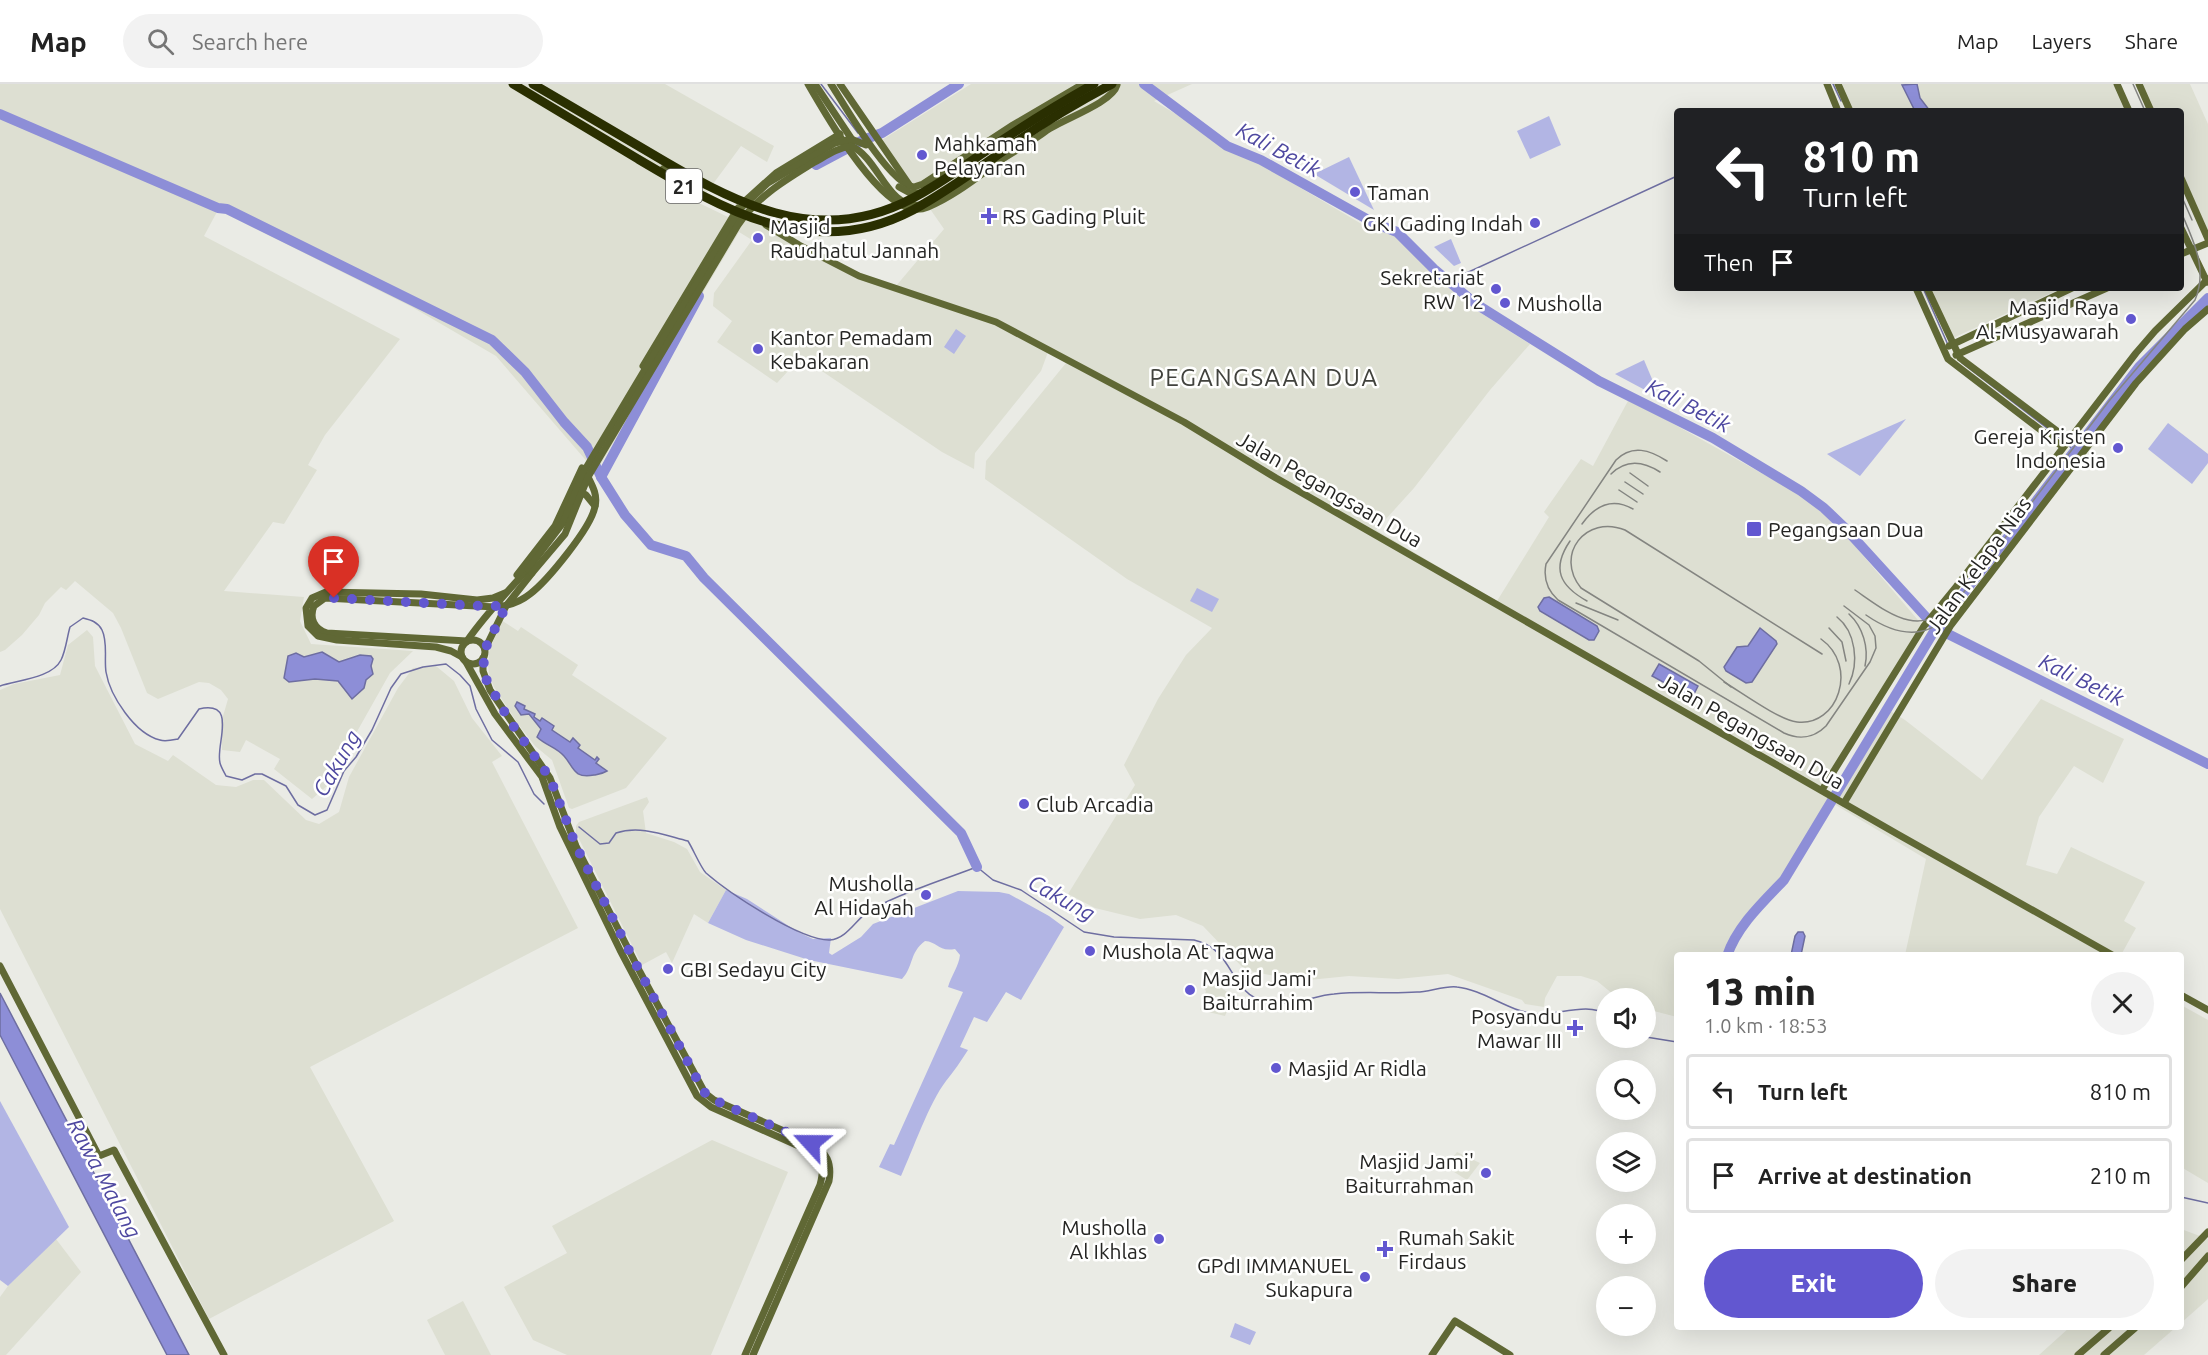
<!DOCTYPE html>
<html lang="en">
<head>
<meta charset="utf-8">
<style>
  :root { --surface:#fff; --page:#f2f2f2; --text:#222; --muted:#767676; --line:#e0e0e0; --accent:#6257d0 }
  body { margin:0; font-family:Ubuntu,sans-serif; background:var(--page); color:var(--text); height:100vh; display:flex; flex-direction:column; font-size:22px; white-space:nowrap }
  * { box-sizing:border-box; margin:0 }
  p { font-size:20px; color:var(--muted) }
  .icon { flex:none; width:33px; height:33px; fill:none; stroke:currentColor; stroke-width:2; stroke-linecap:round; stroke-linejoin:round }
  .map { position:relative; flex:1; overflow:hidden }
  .details { position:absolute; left:1674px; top:868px; width:510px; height:378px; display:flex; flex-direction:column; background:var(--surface); border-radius:6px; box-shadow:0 6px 24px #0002 }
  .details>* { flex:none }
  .hud { position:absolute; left:1674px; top:24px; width:510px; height:183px; border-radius:6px; box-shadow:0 6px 24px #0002; background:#202124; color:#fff; overflow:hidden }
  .tools { position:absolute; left:1596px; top:904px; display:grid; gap:12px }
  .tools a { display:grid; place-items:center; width:60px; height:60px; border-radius:50%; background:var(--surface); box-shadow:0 6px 24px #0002; font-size:30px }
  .pin { position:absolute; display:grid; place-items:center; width:51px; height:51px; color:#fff; margin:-62px -26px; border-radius:50% 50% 50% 0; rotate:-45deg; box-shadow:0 0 6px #0007 }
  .pin .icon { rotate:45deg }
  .me { position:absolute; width:66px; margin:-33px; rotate:294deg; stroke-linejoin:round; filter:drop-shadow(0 0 4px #0008) }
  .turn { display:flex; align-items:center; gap:21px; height:126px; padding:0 30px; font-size:27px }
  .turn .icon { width:78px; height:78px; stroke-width:2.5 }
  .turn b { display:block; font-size:42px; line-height:51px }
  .then { display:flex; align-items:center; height:57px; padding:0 30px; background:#0003; gap:12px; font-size:22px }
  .round { display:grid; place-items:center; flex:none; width:63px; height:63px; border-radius:32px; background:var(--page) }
  .summary { display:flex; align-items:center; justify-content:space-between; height:102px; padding:0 30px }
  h1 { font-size:36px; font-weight:800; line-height:45px }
  .button { display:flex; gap:12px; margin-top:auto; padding:12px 30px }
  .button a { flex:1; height:69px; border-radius:36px; background:var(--accent); color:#fff; font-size:24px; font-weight:800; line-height:69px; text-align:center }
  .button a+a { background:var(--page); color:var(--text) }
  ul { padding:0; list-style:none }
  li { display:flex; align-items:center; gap:18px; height:75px; margin:0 12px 9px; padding:0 18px; border:3px solid var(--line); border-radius:6px }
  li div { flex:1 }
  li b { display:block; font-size:22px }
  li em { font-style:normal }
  header { display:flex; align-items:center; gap:36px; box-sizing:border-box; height:84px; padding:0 30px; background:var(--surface); border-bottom:2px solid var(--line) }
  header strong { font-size:28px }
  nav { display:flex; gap:33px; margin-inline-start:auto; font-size:21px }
  .search { width:420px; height:54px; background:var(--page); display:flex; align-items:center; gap:15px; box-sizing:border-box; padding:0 21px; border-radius:33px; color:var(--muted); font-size:22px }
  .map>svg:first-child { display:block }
  .built { fill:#dddfd2 }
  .green { fill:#b2b5e4 }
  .water { fill:#8d8ed7; stroke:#6e6ea1; stroke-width:1.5 }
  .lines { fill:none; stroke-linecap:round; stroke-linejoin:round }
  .stream { stroke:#6e6ea1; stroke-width:1.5 }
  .river { stroke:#8d8ed7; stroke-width:10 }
  .secondary { stroke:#606835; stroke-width:7 }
  .tram { stroke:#848581; stroke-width:1.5 }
  .secondary-bridge { stroke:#606835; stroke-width:7 }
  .highway-bridge { stroke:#2a2f01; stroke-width:9 }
  .route { stroke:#6257d0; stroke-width:10; stroke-dasharray:0 18 }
  .poi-dot { fill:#6257d0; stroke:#fffffe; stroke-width:2 }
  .labels { text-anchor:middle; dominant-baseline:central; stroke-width:5; stroke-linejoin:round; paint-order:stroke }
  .shield { fill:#fffffe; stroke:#666665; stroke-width:1.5 }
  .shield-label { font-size:20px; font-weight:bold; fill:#252523 }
  .poi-label { font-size:21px; fill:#252523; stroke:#fffffe; text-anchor:start }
  .street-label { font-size:21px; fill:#252523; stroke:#fffffe }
  .water-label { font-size:22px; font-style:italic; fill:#4e48a0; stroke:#fffffe }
  .quarter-label { font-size:24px; letter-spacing:1.5px; fill:#41423d; stroke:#fffffe }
</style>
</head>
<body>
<header>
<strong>Map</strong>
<div class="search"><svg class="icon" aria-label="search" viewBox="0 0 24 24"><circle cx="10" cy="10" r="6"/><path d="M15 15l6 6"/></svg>Search here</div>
<nav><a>Map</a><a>Layers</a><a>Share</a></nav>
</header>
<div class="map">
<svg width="2208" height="1271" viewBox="0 0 2208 1271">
  <rect width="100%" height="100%" fill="#eaebe5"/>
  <g class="built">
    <polygon points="0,0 665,0 774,62 767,78 741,62 699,119 728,133 754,135 848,187 896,202 944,145 882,56 971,0 1192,0 1154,17 1370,145 1394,150 1476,226 1530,260 1490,306 1414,404 1376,446 1497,517 1549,433 1544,428 1581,375 1593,382 1629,315 1790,405 1828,433 1849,455 1923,542 1822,705 1836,714 1887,625 1905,636 1982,696 2041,615 2124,655 2103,699 2074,682 2039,733 2026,781 2057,790 2071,763 2145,798 2124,837 2136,844 2121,871 1905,871 1926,775 1834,720 1786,800 1759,826 1729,871 1677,872 1677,933 1646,925 1646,915 1619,915 1597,897 1581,892 1557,892 1545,914 1544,923 1525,920 1522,916 1448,890 1398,895 1349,892 1299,897 1245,886 1203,842 1176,831 1140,835 1095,824 1068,810 1135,701 1124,681 1158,615 1186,571 1212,544 1127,495 985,395 986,377 1066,279 1048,268 1041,287 975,369 974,385 942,368 801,273 777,299 717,258 732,237 713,222 714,209 752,156 739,148 596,388 496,272 412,223 218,126 204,152 400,255 325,351 308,381 317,386 284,440 273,438 224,507 304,513 300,537 311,560 413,567 390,589 341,676 333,682 327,695 327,702 312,715 274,685 280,675 246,656 240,668 222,666 221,639 228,615 221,606 209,599 199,598 158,615 147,609 121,544 113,529 75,497 66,506 61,503 45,519 39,531 22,551 5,566 0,568"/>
    <polygon points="1841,0 2113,0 2125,27 1853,27"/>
    <polygon points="2142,0 2190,0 2208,40 2208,147 2181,86 2181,27 2154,27"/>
    <polygon points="1931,204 2062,204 1953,254"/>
    <polygon points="501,536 518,547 521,543 578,581 572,591 667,654 626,704 572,725 569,724 552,676 535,662 518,640 494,603 489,591 488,581 489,568"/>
    <polygon points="87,546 93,553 95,582 135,660 168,677 173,671 216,701 236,703 253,696 264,696 306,736 319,740 339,728 349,693 398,604 413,584 436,582 454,597 472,634 502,672 492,678 578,844 310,983 394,1137 209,1235 0,825 0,606 14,600 60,591 68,561"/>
    <polygon points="647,713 649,718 643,727 646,749 674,758 687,765 700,788 726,806 708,839 694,830 672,879 666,868 642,881 576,749 576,742 579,738"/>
    <polygon points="1207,894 1233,912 1225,932 1200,926 1206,907 1202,902"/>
    <polygon points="2181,921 2208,936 2208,1099 2181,1083"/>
    <polygon points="712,1056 788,1088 711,1271 567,1271 533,1256 504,1203 567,1169 552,1142"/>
    <polygon points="1457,1068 1480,1079 1467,1096 1446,1083"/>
    <polygon points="2181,1145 2208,1155 2208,1215 2181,1239"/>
    <polygon points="56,1155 81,1188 6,1271 0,1271 0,1213 8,1202"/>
    <polygon points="463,1217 491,1271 445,1271 427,1236"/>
    <polygon points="2069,1244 2175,1244 2144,1271 2039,1271"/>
  </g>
  <g class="green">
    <polygon points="1549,32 1561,61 1530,75 1517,47"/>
    <polygon points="1349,73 1374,126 1314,90"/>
    <polygon points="1451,155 1461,179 1454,182 1434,163"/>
    <polygon points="956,245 966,252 954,270 944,263"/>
    <polygon points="1644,276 1660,314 1615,290"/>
    <polygon points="1906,335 1860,392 1827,370"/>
    <polygon points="2168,339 2208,370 2208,379 2192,400 2148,365"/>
    <polygon points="1197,504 1219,515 1212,528 1190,517"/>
    <path d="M726,806L747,815L798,848L813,855L831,854L829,869L832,871L861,853L873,840L958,807L999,808L1009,810L1049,832L1064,843L1021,916L1006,908L987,938L974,933L960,963L968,966C961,977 954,987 946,997C929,1019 913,1066 901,1092L879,1083L890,1060L894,1061L963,908L948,903C951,892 959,882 960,871L955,865C938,868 938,858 925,857C909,869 914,882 902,895L809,876L746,856L708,839Z"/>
    <polygon points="0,1017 69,1143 8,1202 0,1196"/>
    <polygon points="1235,1239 1256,1248 1250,1261 1230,1253"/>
  </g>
  <g class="water">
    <polygon points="1917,0 1920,14 1930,27 1915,27 1902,1"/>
    <polygon points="1549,513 1597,542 1599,547 1594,556 1589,556 1540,527 1538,523 1544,514"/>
    <polygon points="1760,544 1776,557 1777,560 1752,598 1746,599 1726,587 1724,583 1737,563 1748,562"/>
    <polygon points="322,568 339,578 360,571 371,572 373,575 371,582 373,590 366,596 364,604 352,615 338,597 315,595 289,598 284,594 288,572 296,569 304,573"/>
    <polygon points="1659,580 1698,602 1692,614 1652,592"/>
    <path d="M517,618L525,622L524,625L535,630L534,633L540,637L542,634L554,642L552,646L570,658L573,654L580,661L578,664L595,676L597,673L599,675L596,679L607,687C602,690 600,690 594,691C573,695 574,683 564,672C556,663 545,661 537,653L541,645L529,630L521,631L515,622Z"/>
    <polygon points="1798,848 1803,848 1805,852 1801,871 1791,871 1795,852"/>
    <polygon points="0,909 189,1271 167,1271 0,951"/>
  </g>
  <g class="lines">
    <g class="stream">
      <polyline points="821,0 858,49"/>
      <polyline points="1833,0 1841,17"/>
      <polyline points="1449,197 1677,92"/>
      <polyline points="1923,204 1948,261"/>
      <polyline points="1962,279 2064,357"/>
      <polyline points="2069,362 2075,367"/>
      <path d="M0,602C18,596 52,594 61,576C66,566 67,553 70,543L83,534C91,536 98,538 102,546C108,558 104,575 106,588C110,612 135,650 160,656C165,658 173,656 178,655L199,625C239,616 215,661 220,679C221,683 224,688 226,692L242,696L255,690H262L286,702L298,721L315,731L327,726L344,687L356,673L372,646L391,604L401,590L423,583L446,580L460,591L470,602L476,625L492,656L518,678L534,710L544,720"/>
      <path d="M579,743L600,760L609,759L616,749C640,741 664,751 688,757C693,765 701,784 706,789C729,809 801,857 830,856C847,855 857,834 870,826C904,808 942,796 977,783L993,796L1021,806L1084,848L1114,853L1194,856C1242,867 1224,922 1285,919C1301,919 1318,911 1334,910C1362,907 1389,910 1417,908C1428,908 1447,901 1457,903C1484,906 1508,927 1535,930C1555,932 1590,917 1606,931"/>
      <polyline points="1646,953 1677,958"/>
      <polyline points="2181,1113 2208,1119"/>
    </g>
    <g class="river">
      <polyline points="1144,0 1227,62 1261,76 1374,139 1397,148 1434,185 1476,220 1599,297 1713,354 1801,407 1824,424 1844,443 1936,544 2208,680"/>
      <polyline points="0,30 218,124 227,125 492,256 525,288 564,338 587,363 601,393 625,431 651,461 686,472 704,494 961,749 977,783"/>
      <polyline points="816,81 863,56 882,49 959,0"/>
      <polyline points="601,393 699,212"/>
      <path d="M1727,872C1737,842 1763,818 1784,796L1936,544L2027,429L2139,283L2208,214"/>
    </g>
    <g class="secondary">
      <path d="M808,0C827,33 871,109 906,123C912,126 921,126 928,123C955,112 980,91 1004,74C1018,65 1033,57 1046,47C1063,35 1112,19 1117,1"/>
      <polyline points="815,0 853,57"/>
      <path d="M831,0C845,22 890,101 914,103L923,100L1013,41L1083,0"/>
      <polyline points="840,0 910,102"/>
      <polyline points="1827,0 1838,27"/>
      <polyline points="1838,0 1850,27"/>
      <polyline points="2117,0 2129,27"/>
      <polyline points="2139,0 2151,27"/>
      <polyline points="663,85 687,98"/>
      <polyline points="2181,94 2208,155"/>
      <polyline points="746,116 776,89 840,50"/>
      <polyline points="766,141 799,161 859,192 996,238 1184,338 1276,394 1899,751 2114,872"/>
      <polyline points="2181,144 2207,198"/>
      <polyline points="2181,170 2208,159"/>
      <polyline points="1916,204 1948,275 2063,363"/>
      <polyline points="1927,204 1960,274 2069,356"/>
      <polyline points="1949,262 2072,204"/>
      <polyline points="1956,271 2107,204"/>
      <polyline points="643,282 738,124"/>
      <polyline points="576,406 586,411 595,422"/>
      <path d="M528,485C507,508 484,532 467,557L327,549C314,545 309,534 314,522L325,514L495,523C508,522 520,518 530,510C547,497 592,443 595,422C598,411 592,401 587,391"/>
      <polyline points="517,491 555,442 582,384"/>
      <circle cx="473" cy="568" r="12"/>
      <polyline points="485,565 506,522 532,489"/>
      <polyline points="462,573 451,567 436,563 337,556 318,552 308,542 306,524 312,514 326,508 421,510 477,516 493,514 505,509"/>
      <path d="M483,574V587L490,606L550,694L576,762L640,888L705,1009L714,1016L811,1059C827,1068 832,1079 829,1097L753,1271"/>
      <path d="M466,578L495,630L542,693L560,743L620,866L697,1012L711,1023L810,1067C824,1076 824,1086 820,1101L745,1271"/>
      <polyline points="1822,706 1924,542 1956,503 2136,269 2155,247 2208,195"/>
      <polyline points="1844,719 1951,541 2136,299 2185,245 2208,225"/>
      <polyline points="0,882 99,1072 114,1066 224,1271"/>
      <polyline points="2181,911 2208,926"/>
      <polyline points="2181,1176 2208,1148"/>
      <polyline points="2181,1203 2208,1172"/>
      <polyline points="1432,1271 1455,1237 1510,1271"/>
      <polyline points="2078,1271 2109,1244"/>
      <polyline points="2104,1271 2135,1244"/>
    </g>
    <g class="tram">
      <polyline points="2133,0 2145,27"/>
      <polyline points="2181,111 2192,136"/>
      <path d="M1667,377C1650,366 1632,360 1616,376L1546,480C1543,495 1547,506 1558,516L1784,649C1799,656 1814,654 1826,642L1870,578L1876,564L1875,552L1869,541L1844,522"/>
      <polyline points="1630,389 1648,402"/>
      <path d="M1611,390C1626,375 1643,377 1660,388"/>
      <polyline points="1625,398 1643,410"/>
      <polyline points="1619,406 1637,418"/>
      <path d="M1582,440C1595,422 1612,413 1633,425"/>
      <path d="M1570,457C1551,485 1560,502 1587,517"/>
      <path d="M1855,506C1890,530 1919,556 1957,517L2109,317L2195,216C2208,185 2194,158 2181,128"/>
      <polyline points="1576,519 1618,536"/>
      <path d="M1849,530C1863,543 1869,564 1865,582"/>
      <path d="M1866,531C1892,549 1921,558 1947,533"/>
      <path d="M1837,533C1856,548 1859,579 1849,600"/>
      <polyline points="1829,544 1842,558 1846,577"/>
      <path d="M1724,598C1741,608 1779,636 1797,638C1838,643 1859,582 1821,555"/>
      <path d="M1731,603L1699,577L1581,504C1554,471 1586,430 1625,446L1822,570"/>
    </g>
    <g class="secondary-bridge">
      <polyline points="899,103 910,109 921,109"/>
      <polyline points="528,485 563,439 583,389 742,123 768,99 835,59 851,55 866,61"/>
      <path d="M532,489L565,450L588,393L738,141C758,112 784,97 813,79C826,72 837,64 851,62C879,74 887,125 920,121"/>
    </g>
    <g class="highway-bridge">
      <path d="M513,0C555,25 596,50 638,75C724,126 813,179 913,126C950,106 984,80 1019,56C1049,35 1080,17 1112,0"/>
      <path d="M533,0C571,22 609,45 647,67C731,117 816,166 913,114C940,100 965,81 989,65C1023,42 1058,20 1094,0"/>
    </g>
  </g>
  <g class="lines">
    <polyline class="route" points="334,514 481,522 506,522 485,565 483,587 486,595 509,636 550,694 576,762 640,888 698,997 705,1009 714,1016 811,1059"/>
  </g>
  <g class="poi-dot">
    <circle cx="922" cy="71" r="6"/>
    <circle cx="1355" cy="108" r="6"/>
    <path d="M986 123h6v6h6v6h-6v6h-6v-6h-6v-6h6z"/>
    <circle cx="1535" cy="139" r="6"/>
    <circle cx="758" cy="154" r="6"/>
    <circle cx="1496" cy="205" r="6"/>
    <circle cx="1505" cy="219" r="6"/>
    <circle cx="2131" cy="235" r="6"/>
    <circle cx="758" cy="265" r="6"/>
    <circle cx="2118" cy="364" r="6"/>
    <rect x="1746" y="437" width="16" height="16" rx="3"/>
    <circle cx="1024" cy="720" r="6"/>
    <circle cx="926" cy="811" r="6"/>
    <circle cx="1090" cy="867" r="6"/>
    <circle cx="668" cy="885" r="6"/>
    <circle cx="1190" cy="906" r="6"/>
    <path d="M1572 935h6v6h6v6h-6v6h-6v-6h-6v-6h6z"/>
    <circle cx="1276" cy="984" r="6"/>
    <circle cx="1486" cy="1089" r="6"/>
    <circle cx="1159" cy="1155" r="6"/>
    <path d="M1382 1156h6v6h6v6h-6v6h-6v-6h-6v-6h6z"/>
    <circle cx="1365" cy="1193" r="6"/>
  </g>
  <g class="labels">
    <rect class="shield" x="666" y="85" width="36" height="34" rx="4.5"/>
    <g class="shield-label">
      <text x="684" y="102">21</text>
    </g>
    <g class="poi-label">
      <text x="934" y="59">Mahkamah<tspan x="934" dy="24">Pelayaran</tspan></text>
      <text x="1367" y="108">Taman</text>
      <text x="1002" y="132">RS Gading Pluit</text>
      <text x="1523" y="139" text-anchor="end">GKI Gading Indah</text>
      <text x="770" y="142">Masjid<tspan x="770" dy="24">Raudhatul Jannah</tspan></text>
      <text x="1484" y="193" text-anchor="end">Sekretariat<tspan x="1484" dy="24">RW 12</tspan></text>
      <text x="1517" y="219">Musholla</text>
      <text x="2119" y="223" text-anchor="end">Masjid Raya<tspan x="2119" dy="24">Al-Musyawarah</tspan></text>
      <text x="770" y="253">Kantor Pemadam<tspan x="770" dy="24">Kebakaran</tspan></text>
      <text x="2106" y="352" text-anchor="end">Gereja Kristen<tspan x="2106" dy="24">Indonesia</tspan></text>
      <text x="1768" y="445">Pegangsaan Dua</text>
      <text x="1036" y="720">Club Arcadia</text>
      <text x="914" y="799" text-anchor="end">Musholla<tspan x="914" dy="24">Al Hidayah</tspan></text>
      <text x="1102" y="867">Mushola At Taqwa</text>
      <text x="680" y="885">GBI Sedayu City</text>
      <text x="1202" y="894">Masjid Jami'<tspan x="1202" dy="24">Baiturrahim</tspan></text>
      <text x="1562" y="932" text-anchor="end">Posyandu<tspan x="1562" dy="24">Mawar III</tspan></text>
      <text x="1288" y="984">Masjid Ar Ridla</text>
      <text x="1474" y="1077" text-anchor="end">Masjid Jami'<tspan x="1474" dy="24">Baiturrahman</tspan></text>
      <text x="1147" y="1143" text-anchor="end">Musholla<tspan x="1147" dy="24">Al Ikhlas</tspan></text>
      <text x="1398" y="1153">Rumah Sakit<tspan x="1398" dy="24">Firdaus</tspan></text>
      <text x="1353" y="1181" text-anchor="end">GPdI IMMANUEL<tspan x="1353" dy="24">Sukapura</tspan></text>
    </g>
    <g class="street-label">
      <text transform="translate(1330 405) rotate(30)">Jalan Pegangsaan Dua</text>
      <text transform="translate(1978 481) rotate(-54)">Jalan Kelapa Nias</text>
      <text transform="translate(1752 647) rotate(30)">Jalan Pegangsaan Dua</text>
    </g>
    <g class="water-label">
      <text transform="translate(1279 65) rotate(28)">Kali Betik</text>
      <text transform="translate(1689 321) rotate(27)">Kali Betik</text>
      <text transform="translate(2082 595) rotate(26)">Kali Betik</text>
      <text transform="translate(336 679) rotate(-60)">Cakung</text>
      <text transform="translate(1062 813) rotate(29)">Cakung</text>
      <text transform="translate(105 1094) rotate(62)">Rawa Malang</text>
    </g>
    <g class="quarter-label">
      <text x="1264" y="293">PEGANGSAAN DUA</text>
    </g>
  </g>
</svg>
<div class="tools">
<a><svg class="icon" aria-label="sound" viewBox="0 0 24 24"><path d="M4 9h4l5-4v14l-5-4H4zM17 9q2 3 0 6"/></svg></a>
<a><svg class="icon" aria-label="search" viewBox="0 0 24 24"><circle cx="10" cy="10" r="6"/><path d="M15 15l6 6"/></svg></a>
<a><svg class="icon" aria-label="layers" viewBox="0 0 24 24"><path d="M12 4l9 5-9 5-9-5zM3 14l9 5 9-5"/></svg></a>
<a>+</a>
<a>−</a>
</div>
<div class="pin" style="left:334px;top:514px;background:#d93025"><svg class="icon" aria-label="arrive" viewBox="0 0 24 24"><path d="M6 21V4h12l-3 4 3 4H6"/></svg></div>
<svg class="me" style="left:811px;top:1059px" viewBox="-20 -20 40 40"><path d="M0-17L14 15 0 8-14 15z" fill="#6257d0" stroke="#fff" stroke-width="4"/></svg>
<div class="hud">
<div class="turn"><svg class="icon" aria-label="left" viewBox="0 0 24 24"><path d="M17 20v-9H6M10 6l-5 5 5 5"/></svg><div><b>810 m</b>Turn left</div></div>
<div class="then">Then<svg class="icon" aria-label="arrive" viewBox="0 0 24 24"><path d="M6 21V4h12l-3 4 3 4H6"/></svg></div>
</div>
<section class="details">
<div class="summary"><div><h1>13 min</h1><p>1.0 km · 18:53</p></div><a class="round"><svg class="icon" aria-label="close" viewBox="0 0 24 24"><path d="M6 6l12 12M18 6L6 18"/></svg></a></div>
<ul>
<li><svg class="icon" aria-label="left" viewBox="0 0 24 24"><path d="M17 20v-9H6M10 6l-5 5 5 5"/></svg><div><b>Turn left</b></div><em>810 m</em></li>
<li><svg class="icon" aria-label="arrive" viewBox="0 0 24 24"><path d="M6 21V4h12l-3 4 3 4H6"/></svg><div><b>Arrive at destination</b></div><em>210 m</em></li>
</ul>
<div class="button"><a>Exit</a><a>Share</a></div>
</section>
</div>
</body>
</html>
